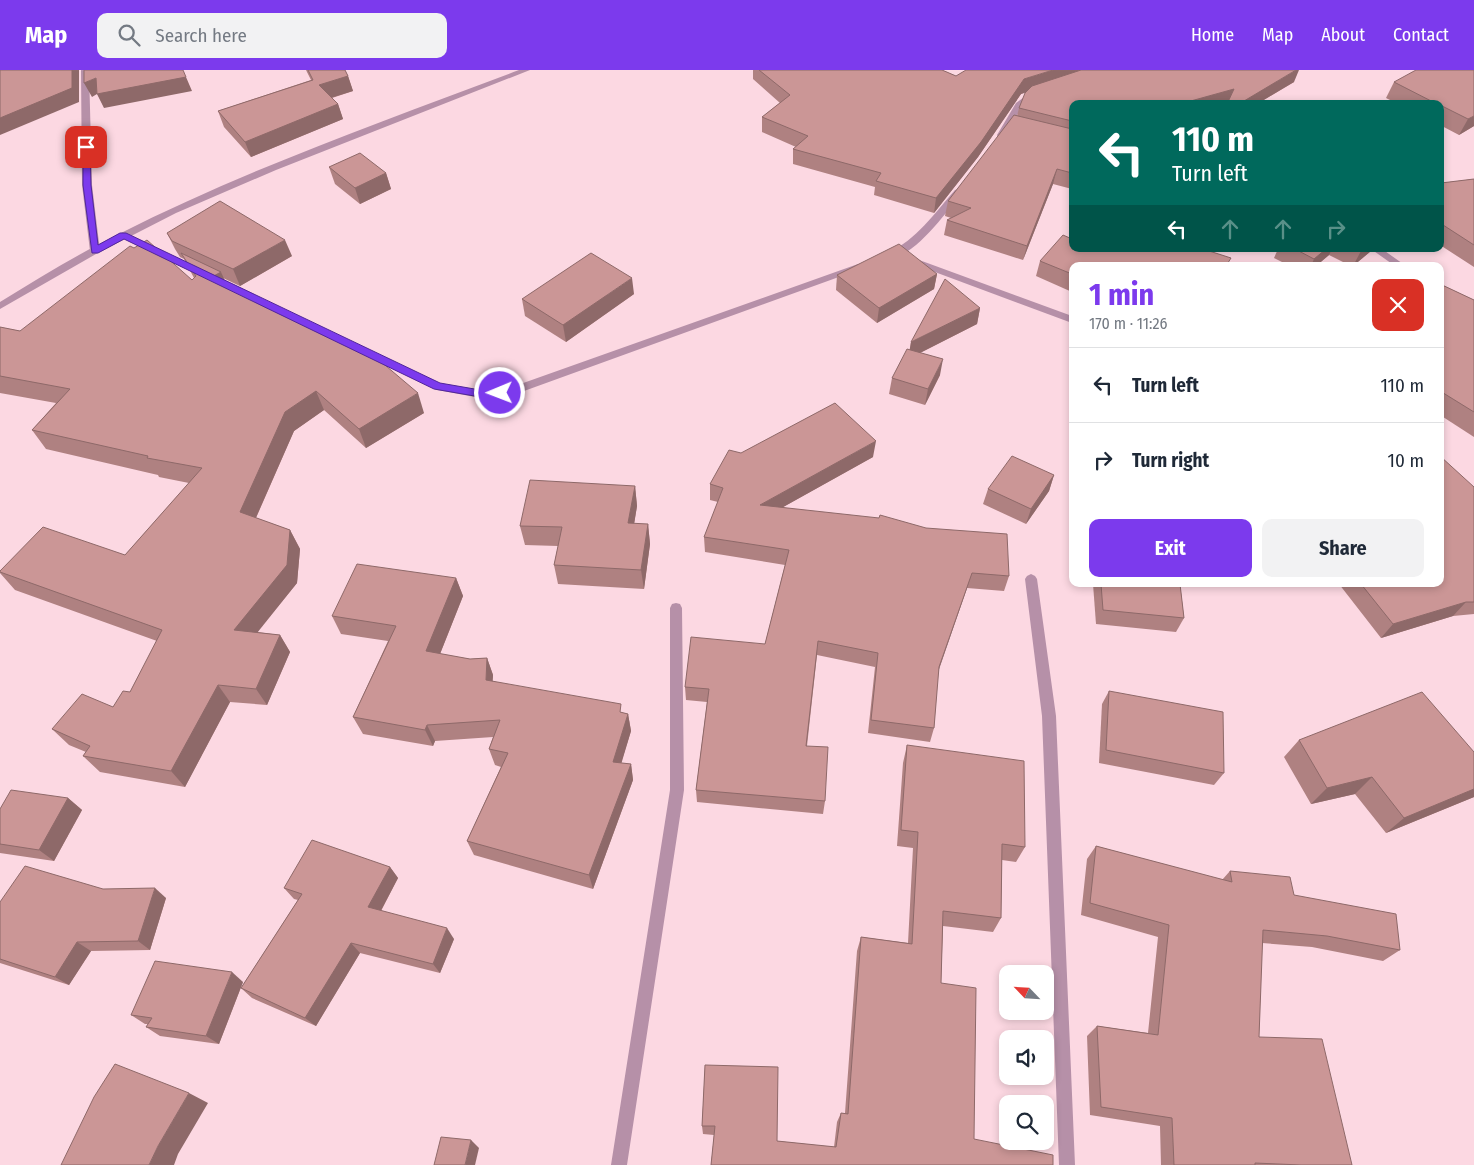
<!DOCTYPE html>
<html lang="en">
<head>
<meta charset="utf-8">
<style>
  :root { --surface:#fff; --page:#f2f2f3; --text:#1f2937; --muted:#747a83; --line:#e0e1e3; --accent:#7c3aed }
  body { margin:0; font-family:"Fira Sans Condensed",sans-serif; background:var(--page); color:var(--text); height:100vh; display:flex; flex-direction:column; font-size:19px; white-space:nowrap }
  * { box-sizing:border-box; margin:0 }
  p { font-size:16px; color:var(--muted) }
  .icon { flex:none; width:28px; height:28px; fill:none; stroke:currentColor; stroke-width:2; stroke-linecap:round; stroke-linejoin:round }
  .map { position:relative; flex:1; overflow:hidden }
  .details { position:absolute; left:1069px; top:192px; width:375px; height:325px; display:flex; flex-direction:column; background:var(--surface); border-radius:10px; box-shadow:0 2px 8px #0003 }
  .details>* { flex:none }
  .banner { position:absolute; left:1069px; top:30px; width:375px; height:152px; border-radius:10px; box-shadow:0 2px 8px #0003; background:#00695c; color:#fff; overflow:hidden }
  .needle { width:32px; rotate:295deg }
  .controls { position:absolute; left:999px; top:895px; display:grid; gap:10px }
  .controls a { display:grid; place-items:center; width:55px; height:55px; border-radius:10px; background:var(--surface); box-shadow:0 2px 8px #0003; font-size:25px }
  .pin { position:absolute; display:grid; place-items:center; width:42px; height:42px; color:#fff; margin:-21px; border-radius:10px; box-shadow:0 2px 8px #0006 }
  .me { position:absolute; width:55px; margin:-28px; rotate:269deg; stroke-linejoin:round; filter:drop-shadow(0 0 4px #0008) }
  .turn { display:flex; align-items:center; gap:18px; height:105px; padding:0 20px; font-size:22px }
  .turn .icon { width:65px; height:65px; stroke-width:2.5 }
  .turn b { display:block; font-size:35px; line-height:42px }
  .lanes { display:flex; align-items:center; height:48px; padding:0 20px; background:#0003; justify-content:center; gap:25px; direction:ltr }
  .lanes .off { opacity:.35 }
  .round { display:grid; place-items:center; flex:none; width:52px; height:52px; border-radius:10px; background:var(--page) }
  .overview { display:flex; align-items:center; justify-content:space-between; height:85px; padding:0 20px }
  h1 { font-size:30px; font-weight:700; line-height:38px; color:var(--accent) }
  .action { display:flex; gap:10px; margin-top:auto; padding:10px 20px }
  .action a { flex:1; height:58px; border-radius:10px; background:var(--accent); color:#fff; font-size:20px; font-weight:700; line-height:58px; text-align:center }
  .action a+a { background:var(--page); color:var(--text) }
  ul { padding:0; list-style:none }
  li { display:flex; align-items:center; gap:15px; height:75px; padding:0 20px; border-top:1px solid var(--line) }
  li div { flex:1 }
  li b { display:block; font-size:19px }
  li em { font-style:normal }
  header { display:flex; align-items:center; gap:30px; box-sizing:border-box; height:70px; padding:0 25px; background:var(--accent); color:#fff }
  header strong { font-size:24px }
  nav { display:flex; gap:28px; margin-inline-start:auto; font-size:18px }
  .search { width:350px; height:45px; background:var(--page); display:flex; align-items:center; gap:12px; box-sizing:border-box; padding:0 18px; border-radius:10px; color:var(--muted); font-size:19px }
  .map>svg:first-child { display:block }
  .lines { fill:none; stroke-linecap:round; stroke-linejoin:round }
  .minor { fill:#b690a8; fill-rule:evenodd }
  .tertiary { fill:#b690a8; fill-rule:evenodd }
  .wall { fill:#af8181 }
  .shaded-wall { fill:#8e6969 }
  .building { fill:#cb9696; stroke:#8e6969 }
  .route { fill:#7c3aed; stroke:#51269a }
</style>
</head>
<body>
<header>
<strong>Map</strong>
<div class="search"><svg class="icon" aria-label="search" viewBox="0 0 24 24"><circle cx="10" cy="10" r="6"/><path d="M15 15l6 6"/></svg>Search here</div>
<nav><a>Home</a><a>Map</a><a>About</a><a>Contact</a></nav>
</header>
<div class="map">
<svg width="1474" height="1095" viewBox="0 0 1474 1095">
  <rect width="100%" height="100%" fill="#fcd8e2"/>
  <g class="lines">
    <g class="minor">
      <polygon points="81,0 89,0 92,115 100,181 95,184 90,181 82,115"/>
      <polygon points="1034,20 1041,22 1022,37 1004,67 998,67 997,65 1016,33"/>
      <path d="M958,119L963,122L961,124C948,140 911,192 888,187V183C917,169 934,144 955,120Z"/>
      <polygon points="123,162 260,227 261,229 256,232 252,231 120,167 118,165"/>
      <polygon points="1371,179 1382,179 1406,196 1395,196"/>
      <polygon points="911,187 1072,246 1072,253 908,192 906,190"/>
      <polygon points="858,194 861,195 861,199 513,325 486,329 437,320 355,281 354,279 355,277 363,277 439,313 486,321 512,317"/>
      <polygon points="1031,504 1035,506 1037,509 1056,646 1075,1095 1059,1095 1042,646 1025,509 1027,506"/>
      <polygon points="676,533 680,534 682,538 684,720 627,1095 611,1095 670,720 670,538 672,534"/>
    </g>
    <path class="tertiary" d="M519,0H530L276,100L176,143L96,184L0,239V232C39,208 78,184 119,164C247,99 384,51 519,0Z"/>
  </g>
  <g class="wall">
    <polygon points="306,0 345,0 348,6 353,21 332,28 338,34 343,49 251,87 224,57 218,41 311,10"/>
    <polygon points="753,0 942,0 956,6 1294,12 1257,34 1072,34 1072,119 1053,114 1023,190 944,165 947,150 951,148 945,146 948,131 1017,46 1019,38 1026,22 1021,24 978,87 934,143 874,125 875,117 793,94 793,79 796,77 762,62 762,47 780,33 753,9"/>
    <polygon points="1474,0 1474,56 1459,65 1440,55 1440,34 1398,34 1386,28 1394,12"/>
    <polygon points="329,97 386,103 391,119 360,134 335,114"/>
    <polygon points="1474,109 1474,197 1440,175 1440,111 1441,113"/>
    <polygon points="167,163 292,186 240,216 223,208 227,215 424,343 366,378 324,340 294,361 256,448 290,460 300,479 297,513 257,562 280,565 290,582 267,635 230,632 185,717 100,702 83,686 86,682 69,675 52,659 113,637 130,622 157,571 15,520 0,503 0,501 125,485 189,413 159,407 158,405 46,379 32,360 56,333 0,323 0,257 20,261 192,210 194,208 184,189 180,187 175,179"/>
    <polygon points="1072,179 1227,196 1072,196 1072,222 1036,206 1040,191"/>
    <polygon points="1278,179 1372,179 1371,181 1353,196 1351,196 1329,185 1316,196 1290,196 1274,188"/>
    <polygon points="937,204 934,219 877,253 836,220 837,205"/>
    <polygon points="1440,214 1474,230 1474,367 1440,345"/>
    <polygon points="634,224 566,272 525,246 522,229"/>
    <polygon points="980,238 977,254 920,283 940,305 925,335 889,324 892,308 910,280 911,272"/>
    <polygon points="741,383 873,387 783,437 1009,506 1004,521 967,518 938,600 934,658 930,672 868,663 875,597 817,585 807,676 825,731 823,744 697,732 696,720 707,632 686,630 685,617 765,574 785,495 705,482 704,467 718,432 710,430 710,414"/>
    <polygon points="1054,405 1049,421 1026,454 983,434 988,419"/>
    <polygon points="635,416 637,436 634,454 648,454 650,474 644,519 558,514 554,495 558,476 525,475 520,456"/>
    <polygon points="1474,417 1474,544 1453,546 1381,568 1339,514 1440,514"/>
    <polygon points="456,508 463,526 440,584 470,589 487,588 493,605 492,611 628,644 631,661 621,693 631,694 633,710 593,819 474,785 467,771 501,697 495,695 489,679 493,667 435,671 433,676 363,664 353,647 388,571 341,564 332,546"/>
    <polygon points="1093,514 1180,514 1184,548 1176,562 1096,554"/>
    <polygon points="1109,621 1224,703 1214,715 1099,693 1102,634"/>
    <polygon points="1299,670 1474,682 1474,727 1386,763 1355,724 1311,734 1284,687"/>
    <polygon points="907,675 1025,777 1016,792 1002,790 1001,848 993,862 943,856 941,913 974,1069 711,1095 714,1065 703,1064 702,1056 705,995 777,1071 834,1077 837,1052 841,1043 845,1043 857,881 861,867 908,873 913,778 897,776 903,693"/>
    <polygon points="68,728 82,740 54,791 0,783 0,739"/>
    <polygon points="1096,776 1222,810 1230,801 1294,825 1400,880 1383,891 1312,877 1262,873 1259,967 1352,1095 1161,1095 1160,1056 1090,1045 1087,966 1097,956 1148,963 1158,867 1081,845 1087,789"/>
    <polygon points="390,797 398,808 381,841 454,869 440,903 360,883 316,956 252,928 241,918 298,830 294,829 284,818"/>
    <polygon points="103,819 166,828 150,880 91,881 69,915 0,893 0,832"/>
    <polygon points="243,912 219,974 160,966 146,957 148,954 145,954 131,945"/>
  </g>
  <g class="shaded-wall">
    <polygon points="72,0 79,0 79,32 0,65 0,48"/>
    <polygon points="1053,0 1096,0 1021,24 978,87 934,143 936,128 1024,9"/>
    <polygon points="1296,0 1299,0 1294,12 1257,34 1239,34"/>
    <polygon points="348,6 353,21 324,30 319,15"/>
    <polygon points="186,7 192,21 104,38 97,24 92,27 84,13 96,8"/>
    <polygon points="1234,19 1228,34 1180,34"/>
    <polygon points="338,34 343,49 251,87 245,72"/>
    <polygon points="1474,46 1474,56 1459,65 1468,49"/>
    <polygon points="1057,99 1053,114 1023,190 1027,176"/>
    <polygon points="386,103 391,119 360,134 355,118"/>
    <polygon points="285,170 292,186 240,216 233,199"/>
    <polygon points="1326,179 1332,179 1329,185 1316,196 1311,196 1314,189"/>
    <polygon points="1364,179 1372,179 1371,181 1353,196 1361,181"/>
    <polygon points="221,202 230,222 210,208"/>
    <polygon points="937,204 934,219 877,253 879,238"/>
    <polygon points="632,208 634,224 566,272 563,255"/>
    <polygon points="980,238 977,254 908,289 911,272"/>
    <polygon points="943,289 940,305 925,335 928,319"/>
    <polygon points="316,321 324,340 294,361 250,461 240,442 285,342"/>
    <polygon points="418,323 424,343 366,378 359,359"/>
    <polygon points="876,371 873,387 760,450 760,435"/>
    <polygon points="1054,405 1049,421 1026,454 1031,439"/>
    <polygon points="635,416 637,436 631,473 628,453"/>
    <polygon points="648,454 650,474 644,519 641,500"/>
    <polygon points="290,460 300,479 297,513 245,578 234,560"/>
    <polygon points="972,503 967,518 935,611 939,597"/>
    <polygon points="456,508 463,526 434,599 426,581"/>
    <polygon points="1466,532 1453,546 1381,568 1393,554"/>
    <polygon points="280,565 290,582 267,635 256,619"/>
    <polygon points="487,588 493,605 492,627 486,610"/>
    <polygon points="218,615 230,632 185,717 171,701"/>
    <polygon points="628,644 631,661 617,708 613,692"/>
    <polygon points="427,655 435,671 433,676 425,660"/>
    <polygon points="631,694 633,710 593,819 589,805"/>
    <polygon points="1372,707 1355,724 1311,734 1327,718"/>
    <polygon points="1474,719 1474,727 1386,763 1404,748"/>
    <polygon points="68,728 82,740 54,791 39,780"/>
    <polygon points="390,797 398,808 377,848 368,837"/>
    <polygon points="155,818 166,828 150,880 138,871"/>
    <polygon points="447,858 454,869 440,903 433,894"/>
    <polygon points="77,872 91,881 69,915 55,907"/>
    <polygon points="351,873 360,883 316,956 305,948"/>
    <polygon points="232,902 243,912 219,974 206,966"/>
    <polygon points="189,1023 208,1033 178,1084 174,1095 149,1095 158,1076"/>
    <polygon points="471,1070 479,1078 475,1095 465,1095"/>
  </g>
  <g class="building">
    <polygon points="0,0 72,0 72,18 0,48"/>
    <polygon points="84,0 183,0 186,7 97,24 96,8 84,13"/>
    <polygon points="308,0 345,0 348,6 319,15 338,34 245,72 218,41 313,10"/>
    <polygon points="759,0 942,0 956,6 966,0 1053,0 1024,9 981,72 936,128 876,111 881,103 793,79 808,66 762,47 790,25"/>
    <polygon points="1081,0 1296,0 1239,34 1227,34 1234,19 1180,34 1072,34 1072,51 1019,38 1025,23 1032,16"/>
    <polygon points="1416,0 1474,0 1474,46 1468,49 1440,35 1440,34 1437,34 1394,12"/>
    <polygon points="1014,45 1072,59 1072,103 1057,99 1027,176 947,150 971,138 948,131"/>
    <polygon points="360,83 386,103 355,118 329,97"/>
    <polygon points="1474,109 1474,175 1440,153 1440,111 1442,110 1441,113"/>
    <polygon points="220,131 285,170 233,199 172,171 167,163"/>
    <polygon points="1063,165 1072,169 1072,179 1203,179 1231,188 1226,196 1122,196 1116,193 1113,196 1072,196 1072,204 1040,191"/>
    <polygon points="147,170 192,210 196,206 181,183 221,202 210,208 366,279 418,323 359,359 316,321 285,342 240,442 290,460 287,495 234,560 280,565 256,619 218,615 171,701 83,686 90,676 52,659 82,624 113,637 123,621 130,622 162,560 0,502 0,501 43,457 125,485 202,398 147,388 148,386 32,360 70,319 0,306 0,257 20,261 130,176 134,178"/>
    <polygon points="899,174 937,204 879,238 837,205"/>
    <polygon points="1295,179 1326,179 1314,189"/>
    <polygon points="1356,179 1364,179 1361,181"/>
    <polygon points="591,183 632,208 563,255 522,229"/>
    <polygon points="945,209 980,238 911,272"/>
    <polygon points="1440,214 1474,230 1474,342 1440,321"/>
    <polygon points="907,279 943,289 928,319 892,308"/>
    <polygon points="835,333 876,371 760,435 879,448 880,445 926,458 1007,464 1009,506 972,503 939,597 934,658 871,650 878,583 818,571 806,676 828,677 825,731 696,720 709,619 685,617 691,567 765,574 789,480 704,467 723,418 710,414 729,380 741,383"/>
    <polygon points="1012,386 1054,405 1031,439 988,419"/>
    <polygon points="1440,386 1474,417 1474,532 1466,532 1393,554 1361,514 1440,514"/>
    <polygon points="530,410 635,416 628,453 648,454 641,500 554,495 562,457 520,456"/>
    <polygon points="357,494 456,508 426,581 470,589 487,588 486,610 621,634 620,642 628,644 613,692 631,694 589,805 467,771 508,683 489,679 500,650 427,655 425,660 353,647 396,556 332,546"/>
    <polygon points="1101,514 1180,514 1184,548 1103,540"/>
    <polygon points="1109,621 1223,642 1224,703 1106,680"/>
    <polygon points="1422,622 1474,682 1474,719 1404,748 1372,707 1327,718 1299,670"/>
    <polygon points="907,675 1024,691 1025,777 1002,774 1001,848 943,841 941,913 976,918 974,1069 1053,1085 1053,1095 711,1095 715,1056 702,1056 705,995 778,997 777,1071 836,1077 841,1043 848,1044 861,867 912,874 918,762 901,760"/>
    <polygon points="11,720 68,728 39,780 0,774 0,739"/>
    <polygon points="312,770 390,797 368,837 447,858 433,894 351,873 305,948 241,918 302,824 284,818"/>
    <polygon points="1096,776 1232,812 1230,801 1290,807 1294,825 1396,844 1400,880 1327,866 1263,860 1259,967 1322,969 1352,1095 1301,1095 1255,1093 1255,1095 1174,1095 1172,1048 1101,1037 1097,956 1158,965 1169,855 1090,833"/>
    <polygon points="25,796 103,819 155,818 138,871 77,872 55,907 0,889 0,832"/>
    <polygon points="155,891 232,902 206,966 146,957 152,948 131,945"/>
    <polygon points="115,994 189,1023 158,1076 149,1095 61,1095 94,1027"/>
    <polygon points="441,1067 471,1070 465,1095 434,1095"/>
  </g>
  <polygon class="route" points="83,75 90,77 91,115 98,175 120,163 126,163 440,313 486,321 500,320 505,323 503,325 486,328 434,319 124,169 98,183 92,183 83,115"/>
</svg>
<div class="controls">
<a><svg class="needle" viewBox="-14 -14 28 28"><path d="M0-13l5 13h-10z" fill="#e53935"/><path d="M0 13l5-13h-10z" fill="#747a83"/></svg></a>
<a><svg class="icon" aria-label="sound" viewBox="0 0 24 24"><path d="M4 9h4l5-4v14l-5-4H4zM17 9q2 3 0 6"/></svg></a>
<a><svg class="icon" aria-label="search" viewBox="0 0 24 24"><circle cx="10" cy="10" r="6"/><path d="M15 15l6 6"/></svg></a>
</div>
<div class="pin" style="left:86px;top:77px;background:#d93025"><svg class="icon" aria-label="arrive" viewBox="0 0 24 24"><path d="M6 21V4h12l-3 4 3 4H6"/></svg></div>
<svg class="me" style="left:500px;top:323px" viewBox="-20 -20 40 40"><circle r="17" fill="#7c3aed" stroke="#fff" stroke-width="3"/><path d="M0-11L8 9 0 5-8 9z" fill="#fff"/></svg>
<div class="banner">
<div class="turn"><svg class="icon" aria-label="left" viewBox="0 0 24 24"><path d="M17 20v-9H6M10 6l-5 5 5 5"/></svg><div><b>110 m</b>Turn left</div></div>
<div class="lanes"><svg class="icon" aria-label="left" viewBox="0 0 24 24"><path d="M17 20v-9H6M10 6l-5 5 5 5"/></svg><svg class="icon off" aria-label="ahead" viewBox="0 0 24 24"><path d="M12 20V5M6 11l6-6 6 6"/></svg><svg class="icon off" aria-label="ahead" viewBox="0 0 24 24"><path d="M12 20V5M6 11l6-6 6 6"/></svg><svg class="icon off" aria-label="right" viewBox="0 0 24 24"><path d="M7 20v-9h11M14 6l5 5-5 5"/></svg></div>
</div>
<section class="details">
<div class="overview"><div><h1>1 min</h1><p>170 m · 11:26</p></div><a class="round" style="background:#d93025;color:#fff"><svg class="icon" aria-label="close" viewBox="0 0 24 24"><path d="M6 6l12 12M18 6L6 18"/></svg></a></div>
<ul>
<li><svg class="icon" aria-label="left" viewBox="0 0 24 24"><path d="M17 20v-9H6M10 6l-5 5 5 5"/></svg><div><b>Turn left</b></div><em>110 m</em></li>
<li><svg class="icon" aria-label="right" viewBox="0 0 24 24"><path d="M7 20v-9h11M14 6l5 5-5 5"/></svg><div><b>Turn right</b></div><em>10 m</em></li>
</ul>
<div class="action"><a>Exit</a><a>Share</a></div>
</section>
</div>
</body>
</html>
